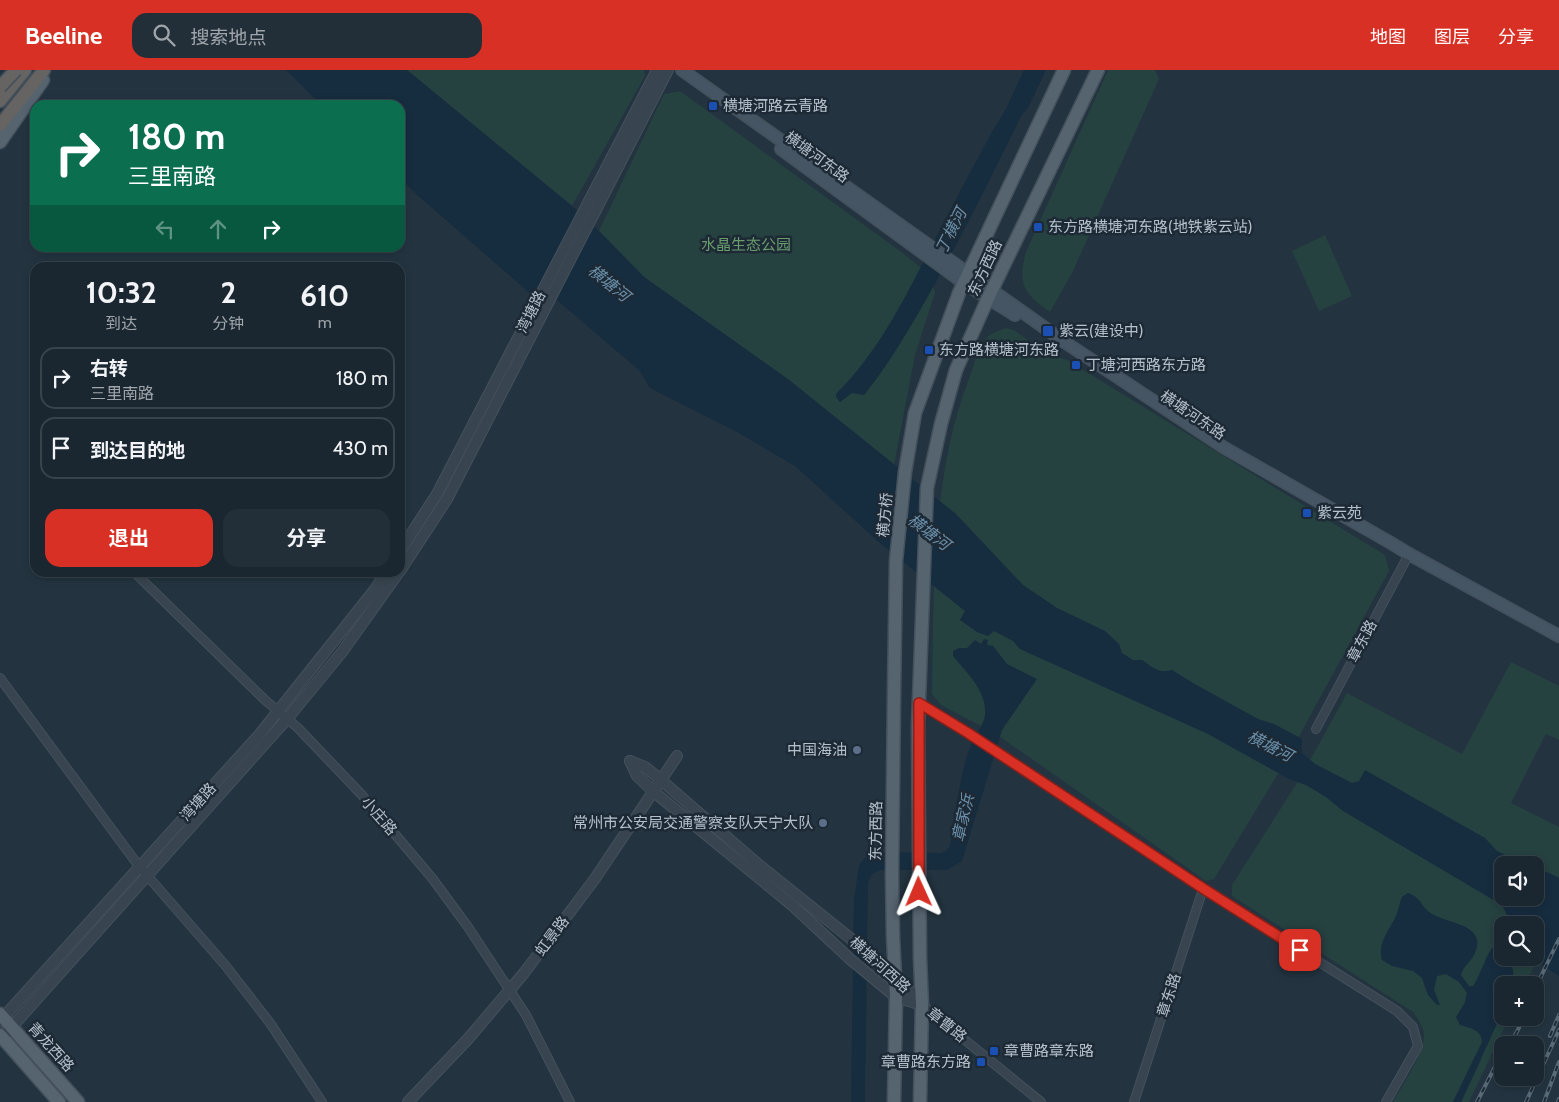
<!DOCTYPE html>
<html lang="zh">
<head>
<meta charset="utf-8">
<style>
  :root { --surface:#1a2730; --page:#232f38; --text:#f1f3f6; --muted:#9fa5ab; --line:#38444c; --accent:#d93025 }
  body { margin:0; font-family:Cabin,"Noto Sans SC",sans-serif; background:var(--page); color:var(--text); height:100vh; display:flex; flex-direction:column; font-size:19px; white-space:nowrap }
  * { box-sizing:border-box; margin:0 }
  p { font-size:16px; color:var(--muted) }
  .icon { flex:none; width:28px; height:28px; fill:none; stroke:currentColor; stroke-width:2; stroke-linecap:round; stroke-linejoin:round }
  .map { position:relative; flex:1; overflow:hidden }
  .side { position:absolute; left:30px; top:192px; width:375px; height:315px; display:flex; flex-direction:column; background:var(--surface); border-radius:15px; box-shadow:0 2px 8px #0003,0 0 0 1px var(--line) }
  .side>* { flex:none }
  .banner { position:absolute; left:30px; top:30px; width:375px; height:152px; border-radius:15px; box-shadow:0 2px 8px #0003,0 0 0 1px var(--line); background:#0b6e4f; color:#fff; overflow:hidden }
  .buttons { position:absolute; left:1494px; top:786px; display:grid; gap:10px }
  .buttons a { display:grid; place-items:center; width:50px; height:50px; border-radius:10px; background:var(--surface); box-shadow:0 2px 8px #0003,0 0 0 1px var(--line); font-size:25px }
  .pin { position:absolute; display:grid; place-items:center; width:42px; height:42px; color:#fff; margin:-21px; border-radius:10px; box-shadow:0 2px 8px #0006 }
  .me { position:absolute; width:55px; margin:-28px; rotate:359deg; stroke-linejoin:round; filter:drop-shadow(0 0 4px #0008) }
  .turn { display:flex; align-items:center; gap:18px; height:105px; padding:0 15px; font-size:22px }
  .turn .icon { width:65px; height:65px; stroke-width:2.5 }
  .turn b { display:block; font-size:35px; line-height:42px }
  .lanes { display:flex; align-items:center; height:48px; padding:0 15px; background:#0003; justify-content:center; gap:25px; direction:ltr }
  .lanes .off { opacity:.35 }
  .eta { display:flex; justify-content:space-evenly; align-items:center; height:85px; text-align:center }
  .eta b { font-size:30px; font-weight:700; line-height:35px }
  .primary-button { display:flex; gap:10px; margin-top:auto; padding:10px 15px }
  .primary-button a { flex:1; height:58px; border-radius:15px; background:var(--accent); color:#fff; font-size:20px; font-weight:700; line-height:58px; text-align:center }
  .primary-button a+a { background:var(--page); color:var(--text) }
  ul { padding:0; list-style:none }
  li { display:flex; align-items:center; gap:15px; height:62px; margin:0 10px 8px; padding:0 5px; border:2px solid var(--line); border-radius:15px }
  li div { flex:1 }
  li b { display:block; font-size:19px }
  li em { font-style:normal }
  header { display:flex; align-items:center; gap:30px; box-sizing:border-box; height:70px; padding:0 25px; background:var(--accent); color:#fff }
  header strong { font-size:24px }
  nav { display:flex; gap:28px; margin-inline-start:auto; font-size:18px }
  .search { width:350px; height:45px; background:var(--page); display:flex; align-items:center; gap:12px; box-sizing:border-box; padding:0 18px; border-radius:15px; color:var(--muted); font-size:19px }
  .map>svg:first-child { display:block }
  .green { fill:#254140; fill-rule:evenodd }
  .water { fill:#162c3f }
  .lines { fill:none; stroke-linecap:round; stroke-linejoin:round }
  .minor-casing { stroke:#44515c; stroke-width:10 }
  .tertiary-casing { stroke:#44515c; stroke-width:12 }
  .secondary-casing { stroke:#44515c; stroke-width:14 }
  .primary-casing { stroke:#44515c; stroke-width:15 }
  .trunk-casing { stroke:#43505b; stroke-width:15 }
  .minor { stroke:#384550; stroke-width:8 }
  .tertiary { stroke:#384550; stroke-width:10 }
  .secondary { stroke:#455563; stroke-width:11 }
  .primary { stroke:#566470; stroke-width:12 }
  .trunk { stroke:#666462; stroke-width:12 }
  .rail-casing { stroke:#596a77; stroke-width:4 }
  .rail { stroke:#1d2a35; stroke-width:2; stroke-dasharray:5.5; stroke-linecap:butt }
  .trunk-bridge-casing { stroke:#43505b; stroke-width:15; stroke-linecap:butt }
  .trunk-bridge { stroke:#666462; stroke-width:12 }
  .route-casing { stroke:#8d1f18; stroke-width:12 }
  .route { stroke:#d93025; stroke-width:9 }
  .transit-dot { fill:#1a4fb4; stroke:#1d2a35; stroke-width:2 }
  .service-dot { fill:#5c6f8a; stroke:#1d2a35; stroke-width:2 }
  .labels { text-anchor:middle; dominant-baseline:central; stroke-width:5; stroke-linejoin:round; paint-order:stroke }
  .poi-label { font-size:15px; fill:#b4c0cb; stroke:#1d2a35; text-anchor:start }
  .street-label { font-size:15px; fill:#b4c0cb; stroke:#1d2a35 }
  .park-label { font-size:15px; fill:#6a9d6e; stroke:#1d2a35 }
  .water-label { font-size:16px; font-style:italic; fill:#6b90ab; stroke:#1d2a35 }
</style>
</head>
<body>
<header>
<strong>Beeline</strong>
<div class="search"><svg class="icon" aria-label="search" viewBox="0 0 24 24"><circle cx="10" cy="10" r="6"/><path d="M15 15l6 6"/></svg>搜索地点</div>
<nav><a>地图</a><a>图层</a><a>分享</a></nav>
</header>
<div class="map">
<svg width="1559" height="1032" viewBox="0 0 1559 1032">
  <rect width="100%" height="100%" fill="#233440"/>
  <g class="green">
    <polygon points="407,0 644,0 645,6 572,136"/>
    <path d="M1108,0H1155L1159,9L1073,201L1050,242C1024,224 1017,214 1026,182Z"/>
    <polygon points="680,21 900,181 926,202 932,210 935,223 915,285 894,395 789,310 644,207 599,161 664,24"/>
    <polygon points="1325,165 1352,226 1319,241 1292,181"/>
    <path d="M1006,258L1014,260L1046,283L1067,290L1385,485L1389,501L1284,694L1214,809L1206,811L996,664L941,635L932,624C934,519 931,405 970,306C974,295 977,280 984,271C989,263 998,261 1006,258Z"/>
    <path d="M1511,592L1559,616V670L1546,664L1511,733L1559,757V846L1525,915H1502V948H1509L1469,1032H1461L1481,990L1475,986L1453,1032H1393C1402,1016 1423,984 1424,967C1424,957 1418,949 1413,942L1232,826V815L1302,705L1347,623L1462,684ZM1502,795H1535V828H1502ZM1502,855H1535V888H1502Z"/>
  </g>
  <g class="water">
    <path d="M286,0H407L572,136L599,161L644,207L789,310L956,444L1023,515L1057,538L1105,561L1119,574L1122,583L1133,590H1142C1152,597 1159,604 1172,600L1193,613L1258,649L1274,654L1302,669V683L1315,694L1352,713L1359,711L1365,700L1485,768L1497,781L1526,795H1502V828H1535V799L1547,802L1559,808V906L1533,888H1535V855H1512L1502,835L1343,741L1326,727L1306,715L1289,709L1208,664L1020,579L1013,571L994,561L988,566L977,562L960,550L965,541L882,475L795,396L737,362L650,318L639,300L552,226L532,225L416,124L400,108V35H321Z"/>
    <path d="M1024,0H1046L1028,38L1021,46C989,112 956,178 919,242C902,271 885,299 864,325L852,323L840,332L836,327V324C879,282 907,224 934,171C953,134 973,97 993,60L1006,39Z"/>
    <path d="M984,569L988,570L987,575L993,576L1007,594L1037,609L1002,660L962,791L947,800H881L872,804L868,813L865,1032H851L854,830L859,795L865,788L872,785L882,782L941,783L947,780L950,775C956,742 959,708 970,677C973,667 984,656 985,645C987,621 967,603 953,586V581L959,578H967L975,570L981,574Z"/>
    <path d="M1408,823C1423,828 1421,839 1434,845C1450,854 1489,855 1474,885C1470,893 1463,896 1461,905L1469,916H1473C1481,904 1484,890 1492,878H1497L1502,881V888H1509L1513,900L1514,915H1502V943L1461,1032H1453L1482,972C1482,960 1470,958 1460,955L1456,947L1465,932L1467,923L1459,912L1446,904L1437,906L1434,920L1440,935H1437L1428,925L1422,908L1413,901L1392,896L1382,890C1377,873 1389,861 1396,846C1399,840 1399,833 1402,827Z"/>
  </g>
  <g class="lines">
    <g class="minor-casing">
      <g id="minor">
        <polyline points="134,502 265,630 298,658 361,724 432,808 468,857 526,945 570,1032"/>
        <polyline points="0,608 138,795 225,895 270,953 322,1032"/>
        <polyline points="919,633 968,663 1203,819 1397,941 1413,957 1418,976 1386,1032"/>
        <polyline points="1316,659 1409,484"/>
        <polyline points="922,935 1041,1032"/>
        <polyline points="1134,1032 1203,819"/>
      </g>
    </g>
    <g class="tertiary-casing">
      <g id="tertiary">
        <polyline points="400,481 437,424 657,0"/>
        <polyline points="400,501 447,429 668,0"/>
        <polyline points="630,691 637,706 654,722 792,835 850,889 896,927 922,935"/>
        <polyline points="630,691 645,697 661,710 759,795 895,904 922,934"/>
        <polyline points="0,951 259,665 376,518 386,502"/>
        <polyline points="2,968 287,649 342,582 399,502"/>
        <polyline points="408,1032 468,969 524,903 594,810 677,686"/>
      </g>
    </g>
    <g class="secondary-casing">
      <g id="secondary">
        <polyline points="682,0 1066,273 1223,377 1391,473 1409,484 1559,566"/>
        <polyline points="781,79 964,213 1015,245"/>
      </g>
    </g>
    <g class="primary-casing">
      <g id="primary">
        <polyline points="0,72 43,10"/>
        <polyline points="0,944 78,1032"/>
        <polyline points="0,965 59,1032"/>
        <polyline points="894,1032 896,927 893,866 892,805 894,624 896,491 905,402 915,343 959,223 1064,0"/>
        <polyline points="920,1032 922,935 920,888 918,656 927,418 941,354 956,300 989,226 1098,0"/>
      </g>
    </g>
    <g class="trunk-casing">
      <g id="trunk">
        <polyline points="0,31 25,0"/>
        <polyline points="0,55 44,0"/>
      </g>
    </g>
    <use href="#minor" class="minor"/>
    <use href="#tertiary" class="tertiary"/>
    <use href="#secondary" class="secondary"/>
    <use href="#primary" class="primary"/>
    <use href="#trunk" class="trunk"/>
    <g class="rail-casing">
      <g id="rail">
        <polyline points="1535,919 1559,869"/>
        <polyline points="1550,966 1559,945"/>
        <polyline points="1510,975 1524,948"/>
        <polyline points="1477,1032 1502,983"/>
        <polyline points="1526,1032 1559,960"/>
        <polyline points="1544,1032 1559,992"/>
        <polyline points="1558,1032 1559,1029"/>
      </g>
    </g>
    <use href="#rail" class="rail"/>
    <g class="trunk-bridge-casing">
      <polyline id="trunk-bridge" points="0,17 16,0"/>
    </g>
    <use href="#trunk-bridge" class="trunk-bridge"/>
  </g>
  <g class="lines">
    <g class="route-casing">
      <polyline id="route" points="919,822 919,633 968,663 1204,819 1300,880"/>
    </g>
    <use href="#route" class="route"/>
  </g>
  <g class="transit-dot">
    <rect x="708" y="31" width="10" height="10" rx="2.5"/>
    <rect x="1033" y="152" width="10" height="10" rx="2.5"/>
    <rect x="1042" y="255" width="12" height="12" rx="2.5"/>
    <rect x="924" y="275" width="10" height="10" rx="2.5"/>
    <rect x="1071" y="290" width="10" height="10" rx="2.5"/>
    <rect x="1302" y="438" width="10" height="10" rx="2.5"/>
    <rect x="989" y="976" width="10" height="10" rx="2.5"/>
    <rect x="976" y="987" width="10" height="10" rx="2.5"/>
  </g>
  <g class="service-dot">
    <circle cx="857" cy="680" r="5"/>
    <circle cx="823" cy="753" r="5"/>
  </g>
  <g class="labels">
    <g class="poi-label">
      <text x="723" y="36">横塘河路云青路</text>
      <text x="1048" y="157">东方路横塘河东路(地铁紫云站)</text>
      <text x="1059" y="261">紫云(建设中)</text>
      <text x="939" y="280">东方路横塘河东路</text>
      <text x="1086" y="295">丁塘河西路东方路</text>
      <text x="1317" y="443">紫云苑</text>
      <text x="847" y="680" text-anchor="end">中国海油</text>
      <text x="813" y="753" text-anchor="end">常州市公安局交通警察支队天宁大队</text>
      <text x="1004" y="981">章曹路章东路</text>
      <text x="971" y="992" text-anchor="end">章曹路东方路</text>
    </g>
    <g class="street-label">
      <text transform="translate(817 87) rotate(36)">横塘河东路</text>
      <text transform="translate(985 198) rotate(-65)">东方西路</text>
      <text transform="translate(531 242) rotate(-63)">湾塘路</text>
      <text transform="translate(1193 345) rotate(34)">横塘河东路</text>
      <text transform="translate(885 445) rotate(-85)">横方桥</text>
      <text transform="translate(1362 571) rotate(-62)">章东路</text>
      <text transform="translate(198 732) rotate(-48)">湾塘路</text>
      <text transform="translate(379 746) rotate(49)">小庄路</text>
      <text transform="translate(876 761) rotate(-89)">东方西路</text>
      <text transform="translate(552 866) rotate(-53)">虹景路</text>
      <text transform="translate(880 895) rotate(42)">横塘河西路</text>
      <text transform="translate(1169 925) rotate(-72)">章东路</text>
      <text transform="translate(947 955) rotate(39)">章曹路</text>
      <text transform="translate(51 977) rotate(48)">青龙西路</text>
    </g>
    <g class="park-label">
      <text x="746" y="175">水晶生态公园</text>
    </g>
    <g class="water-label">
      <text transform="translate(951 161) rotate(-63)">丁横河</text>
      <text transform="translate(609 213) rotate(39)">横塘河</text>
      <text transform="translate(929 462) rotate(37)">横塘河</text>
      <text transform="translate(1270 676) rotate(27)">横塘河</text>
      <text transform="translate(963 748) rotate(-77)">章家浜</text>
    </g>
  </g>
</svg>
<div class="buttons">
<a><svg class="icon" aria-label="sound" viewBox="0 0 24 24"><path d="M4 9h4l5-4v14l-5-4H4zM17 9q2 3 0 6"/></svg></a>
<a><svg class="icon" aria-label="search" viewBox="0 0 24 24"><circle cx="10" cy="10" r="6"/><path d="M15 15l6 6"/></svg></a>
<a>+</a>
<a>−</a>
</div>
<div class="pin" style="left:1300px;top:880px;background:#d93025"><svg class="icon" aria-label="arrive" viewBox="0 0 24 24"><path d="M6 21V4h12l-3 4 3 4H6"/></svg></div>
<svg class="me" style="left:919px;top:822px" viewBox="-20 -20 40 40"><path d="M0-17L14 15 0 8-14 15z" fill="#d93025" stroke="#fff" stroke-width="4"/></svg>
<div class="banner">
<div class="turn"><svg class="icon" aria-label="right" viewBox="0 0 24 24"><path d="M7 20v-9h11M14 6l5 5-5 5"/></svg><div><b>180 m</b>三里南路</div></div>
<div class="lanes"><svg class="icon off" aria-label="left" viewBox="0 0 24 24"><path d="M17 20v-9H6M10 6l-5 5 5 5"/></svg><svg class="icon off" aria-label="ahead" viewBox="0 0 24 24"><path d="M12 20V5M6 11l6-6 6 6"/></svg><svg class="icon" aria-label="right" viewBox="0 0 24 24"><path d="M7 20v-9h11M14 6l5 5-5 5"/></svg></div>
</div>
<section class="side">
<div class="eta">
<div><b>10:32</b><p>到达</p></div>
<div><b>2</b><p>分钟</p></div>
<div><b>610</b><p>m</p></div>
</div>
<ul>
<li><svg class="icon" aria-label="right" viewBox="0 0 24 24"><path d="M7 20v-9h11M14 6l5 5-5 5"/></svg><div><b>右转</b><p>三里南路</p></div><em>180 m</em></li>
<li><svg class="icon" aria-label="arrive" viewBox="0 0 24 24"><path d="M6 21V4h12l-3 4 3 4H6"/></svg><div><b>到达目的地</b></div><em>430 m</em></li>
</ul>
<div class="primary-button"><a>退出</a><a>分享</a></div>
</section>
</div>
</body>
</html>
